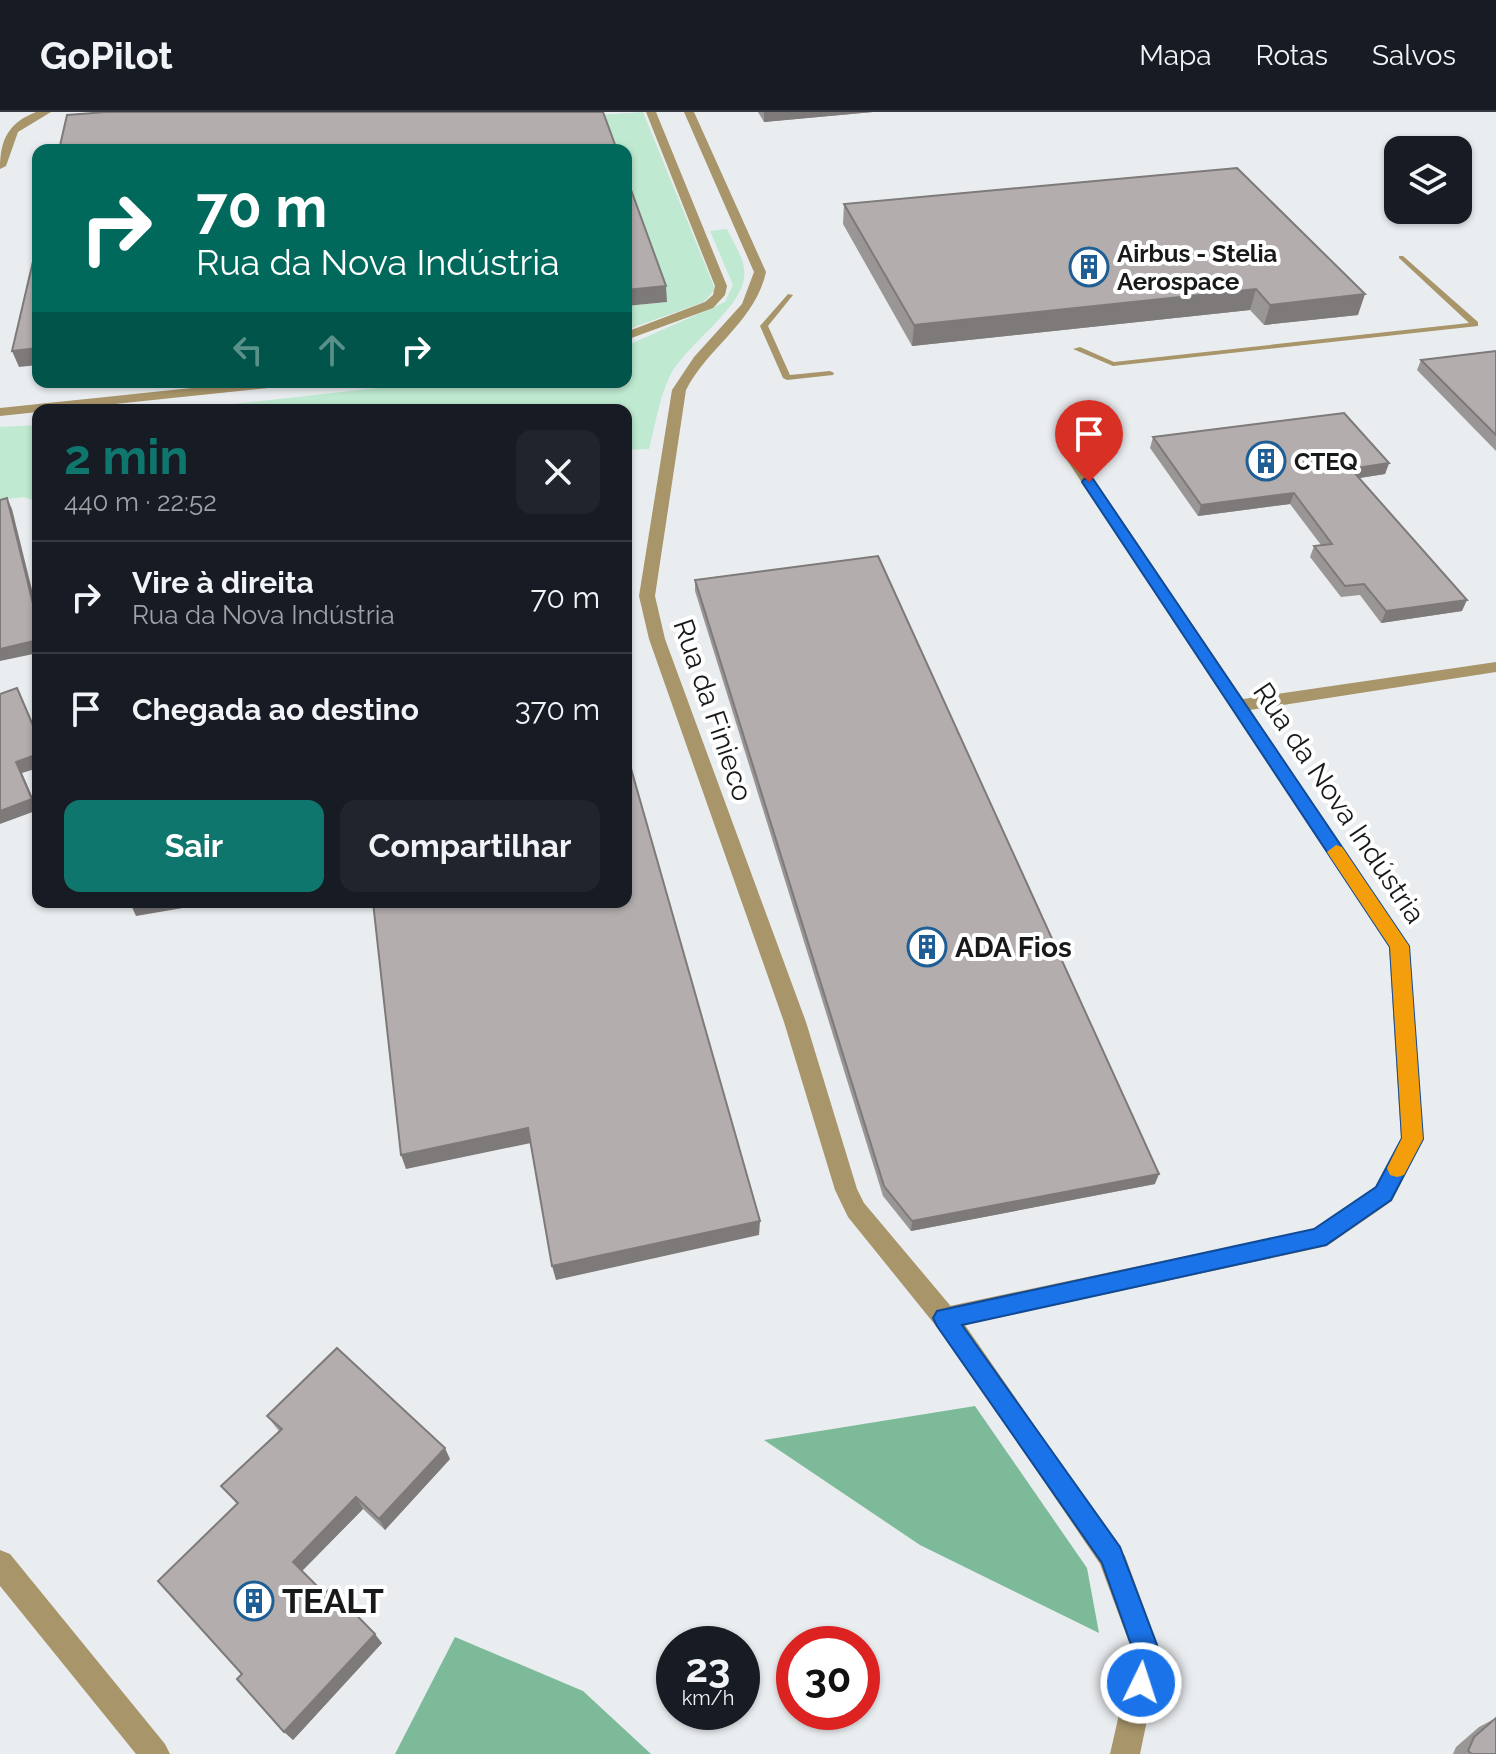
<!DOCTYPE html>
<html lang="pt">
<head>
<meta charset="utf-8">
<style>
  :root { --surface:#171b24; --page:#20242c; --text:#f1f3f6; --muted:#9ea1a6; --line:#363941; --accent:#0f766e }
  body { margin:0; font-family:Raleway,sans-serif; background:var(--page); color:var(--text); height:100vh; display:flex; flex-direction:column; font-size:30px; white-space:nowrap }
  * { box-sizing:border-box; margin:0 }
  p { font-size:26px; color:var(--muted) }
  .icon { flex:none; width:44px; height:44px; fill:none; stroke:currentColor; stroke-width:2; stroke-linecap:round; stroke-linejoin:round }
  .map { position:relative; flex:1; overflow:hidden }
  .side { position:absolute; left:32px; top:292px; width:600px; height:504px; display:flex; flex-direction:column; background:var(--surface); border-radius:16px; box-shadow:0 2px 6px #0004 }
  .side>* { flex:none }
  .top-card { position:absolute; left:32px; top:32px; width:600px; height:244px; border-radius:16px; box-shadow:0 2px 6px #0004; background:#00695c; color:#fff; overflow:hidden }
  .fabs { position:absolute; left:1384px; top:24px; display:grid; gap:16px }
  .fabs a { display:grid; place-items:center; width:88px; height:88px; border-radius:16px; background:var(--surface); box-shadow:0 2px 6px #0004; font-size:40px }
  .speed { position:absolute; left:656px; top:1514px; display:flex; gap:16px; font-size:40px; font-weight:700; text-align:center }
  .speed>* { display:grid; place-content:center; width:104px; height:104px; border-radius:50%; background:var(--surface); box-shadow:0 2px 6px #0004; line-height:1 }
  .speed small { font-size:20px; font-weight:400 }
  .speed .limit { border:12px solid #d22; background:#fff; color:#111 }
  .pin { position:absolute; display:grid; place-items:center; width:68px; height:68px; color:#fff; margin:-82px -34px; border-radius:50% 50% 50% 0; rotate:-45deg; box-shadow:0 0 8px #0007 }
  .pin .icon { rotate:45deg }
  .me { position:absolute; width:88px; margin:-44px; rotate:4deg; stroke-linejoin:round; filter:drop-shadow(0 0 6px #0008) }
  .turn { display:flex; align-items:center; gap:28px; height:168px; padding:0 32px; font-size:36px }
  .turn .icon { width:104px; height:104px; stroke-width:2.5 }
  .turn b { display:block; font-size:56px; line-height:68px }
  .lanes { display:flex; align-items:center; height:76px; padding:0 32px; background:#0003; justify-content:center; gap:40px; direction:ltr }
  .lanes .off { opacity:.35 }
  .round { display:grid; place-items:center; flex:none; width:84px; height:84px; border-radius:16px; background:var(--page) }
  .summary { display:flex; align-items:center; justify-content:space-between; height:136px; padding:0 32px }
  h1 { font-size:48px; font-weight:700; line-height:60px; color:var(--accent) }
  .primary-button { display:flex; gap:16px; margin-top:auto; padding:16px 32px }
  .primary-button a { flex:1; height:92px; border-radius:16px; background:var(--accent); color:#fff; font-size:32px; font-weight:700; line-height:92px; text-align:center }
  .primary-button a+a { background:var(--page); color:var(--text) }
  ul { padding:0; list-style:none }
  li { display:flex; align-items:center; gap:24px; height:112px; padding:0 32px; border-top:2px solid var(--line) }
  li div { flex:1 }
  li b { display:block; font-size:30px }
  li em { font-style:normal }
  header { display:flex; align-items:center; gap:48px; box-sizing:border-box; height:112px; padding:0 40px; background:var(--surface); border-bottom:2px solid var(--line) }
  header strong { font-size:38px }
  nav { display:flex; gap:44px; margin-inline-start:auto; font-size:28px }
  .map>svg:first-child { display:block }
  .green { fill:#bfe9d1 }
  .forest { fill:#7dba99 }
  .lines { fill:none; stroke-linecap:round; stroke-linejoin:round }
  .service { fill:#a8956a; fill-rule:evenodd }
  .minor { fill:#a8956a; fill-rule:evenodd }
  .tertiary { fill:#a8956a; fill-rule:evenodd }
  .wall { fill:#9a9695 }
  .shaded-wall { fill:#7d7a79 }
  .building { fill:#b3aead; stroke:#7d7a79; stroke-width:2 }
  .route { fill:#1a73e8; stroke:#114b97; stroke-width:2 }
  .slow { fill:#f59e0b }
  .labels { text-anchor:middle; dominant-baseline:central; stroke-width:8; stroke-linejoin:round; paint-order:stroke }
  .far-poi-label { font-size:24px; font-weight:bold; fill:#18191a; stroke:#fff; text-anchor:start }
  .street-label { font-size:28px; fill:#18191a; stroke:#fff }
  .poi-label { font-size:28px; font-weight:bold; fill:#18191a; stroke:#fff; text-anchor:start }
  .near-poi-label { font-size:34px; font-weight:bold; fill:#18191a; stroke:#fff; text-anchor:start }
</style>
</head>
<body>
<header>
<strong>GoPilot</strong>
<nav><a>Mapa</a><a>Rotas</a><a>Salvos</a></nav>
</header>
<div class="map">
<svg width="1496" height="1642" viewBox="0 0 1496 1642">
  <rect width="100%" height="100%" fill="#eaedf0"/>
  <g class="green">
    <polygon points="643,0 715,177 704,190 626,218 626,194 667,190 626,77 626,38 612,38 599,3"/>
    <path d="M727,117C732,129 743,144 744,157C750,193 683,233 669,266C659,287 655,314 649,337L626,338V298H179L431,270H626V234L725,190L733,173L710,119Z"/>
    <polygon points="38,313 38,390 24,385 0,388 0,315"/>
  </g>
  <g class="forest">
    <polygon points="975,1294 1087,1456 1099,1521 920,1433 764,1328"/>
    <polygon points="455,1525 583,1579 651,1642 395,1642"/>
  </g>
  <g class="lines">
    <g class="service">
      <polygon points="1399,144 1403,144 1478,210 1478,214 1113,254 1073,237 1080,235 1114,250 1469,211 1399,146"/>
      <polygon points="788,182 793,183 768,214 790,263 830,259 834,261 833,263 787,268 783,266 760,214"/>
    </g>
    <g class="minor">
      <path d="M36,0H51L18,20L6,54L0,57C0,28 8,11 36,0Z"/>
      <polygon points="646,0 656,0 727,174 725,183 713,196 626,228 626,220 705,190 713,183 715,174"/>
      <polygon points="249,270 295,270 288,274 0,304 0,296"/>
      <polygon points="1072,341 1077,342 1243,587 1496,550 1496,560 1250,598 1409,834 1423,1027 1392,1089 1327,1134 965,1213 1125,1444 1161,1541 1140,1642 1110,1642 1133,1541 1100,1452 933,1206 936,1198 945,1195 1314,1117 1376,1075 1401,1027 1389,835 1065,345"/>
      <polygon points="0,1438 10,1442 165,1632 170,1642 136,1642 0,1474"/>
    </g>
    <path class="tertiary" d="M684,0H694L766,160C755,210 709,234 686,278L655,484L665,527L806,910L857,1077L864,1091L954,1198L957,1206L954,1214L945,1217L936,1214L848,1105L835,1078L784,910L649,527L639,484L672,278L694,245L742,192L754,160Z"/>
  </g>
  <g class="wall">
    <polygon points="758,0 873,0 764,10"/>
    <polygon points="1237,56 1358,203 1264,213 1250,198 912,234 843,112 844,92"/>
    <polygon points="1496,239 1496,339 1417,258 1421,248"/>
    <polygon points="1153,325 1389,351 1385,362 1359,366 1462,499 1381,511 1360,483 1341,485 1310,445 1314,434 1321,433 1290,392 1198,404 1150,336"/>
    <polygon points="695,468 1155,1072 911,1119 883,1084 695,479"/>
    <polygon points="267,1304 450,1347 385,1418 363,1397 302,1459 325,1482 382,1531 293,1628 242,1562 237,1392 221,1374 279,1319"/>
    <polygon points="1496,1606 1496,1642 1453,1642 1456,1635 1479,1615"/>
  </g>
  <g class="shaded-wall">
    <polygon points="764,0 873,0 764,10"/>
    <polygon points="666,174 667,190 626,194 626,178"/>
    <polygon points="1256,177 1250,198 912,234 914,213"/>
    <polygon points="1365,182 1358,203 1264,213 1270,193"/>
    <polygon points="38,236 38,253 19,255 12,239"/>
    <polygon points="1389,351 1385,362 1347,368 1351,357"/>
    <polygon points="1294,381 1290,392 1198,404 1201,393"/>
    <polygon points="7,386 12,397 38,502 38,512"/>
    <polygon points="1467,488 1462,499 1381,511 1386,499"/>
    <polygon points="38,528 38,541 0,549 0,537"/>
    <polygon points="38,642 38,656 22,661 38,698 0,712 0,699 16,650"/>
    <polygon points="134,790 218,790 136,804 130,791"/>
    <polygon points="528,1016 531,1031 406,1057 401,1043"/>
    <polygon points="1159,1062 1155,1072 911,1119 912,1109"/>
    <polygon points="760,1109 759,1123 556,1168 552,1154"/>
    <polygon points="445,1336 450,1347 385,1418 379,1407"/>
    <polygon points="356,1385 363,1397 301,1460 293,1450"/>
    <polygon points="375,1522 382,1531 293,1628 284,1620"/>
  </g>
  <g class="building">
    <polygon points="106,0 603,0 617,38 59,38 67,3"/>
    <polygon points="1237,56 1365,182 1270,193 1256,177 914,213 844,92"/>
    <polygon points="626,64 666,174 626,178"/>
    <polygon points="38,128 38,236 12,239"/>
    <polygon points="1496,239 1496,323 1421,248"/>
    <polygon points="1344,301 1389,351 1351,357 1467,488 1386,499 1364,472 1345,474 1314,434 1332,432 1294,381 1201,393 1153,325"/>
    <polygon points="7,386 38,512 38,528 0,537 0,388"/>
    <polygon points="878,444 1159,1062 912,1109 884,1074 695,468"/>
    <polygon points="17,576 38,625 38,642 16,650 32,687 0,699 0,582"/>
    <polygon points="626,639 760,1109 552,1154 528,1016 401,1043 373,790 626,790"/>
    <polygon points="337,1236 445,1336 379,1407 356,1385 293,1450 325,1482 330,1476 375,1522 284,1620 237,1567 242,1562 158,1469 238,1391 221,1374 282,1317 267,1304"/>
    <polygon points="1496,1606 1496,1642 1472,1642 1468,1639 1474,1625"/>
  </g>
  <polygon class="route" points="1084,367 1093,367 1409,834 1423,1027 1391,1088 1326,1133 962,1213 1120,1435 1160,1541 1150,1580 1141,1584 1132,1580 1128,1571 1134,1541 1102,1451 937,1214 933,1206 937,1199 1314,1117 1376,1075 1402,1026 1390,835 1082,370"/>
  <polygon class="slow" points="1336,733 1342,735 1409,834 1423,1027 1404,1063 1397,1065 1390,1063 1387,1056 1402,1026 1390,835 1327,740"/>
  <defs>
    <g id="building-ring" transform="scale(2)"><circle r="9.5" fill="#fff" stroke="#1f5e94" stroke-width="1.5"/><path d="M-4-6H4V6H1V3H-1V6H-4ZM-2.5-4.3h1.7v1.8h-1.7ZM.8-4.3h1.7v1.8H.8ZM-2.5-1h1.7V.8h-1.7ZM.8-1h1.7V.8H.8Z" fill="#1f5e94"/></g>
  </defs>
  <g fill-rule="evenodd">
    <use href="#building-ring" x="1089" y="155"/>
    <use href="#building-ring" x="1266" y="349"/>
    <use href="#building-ring" x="927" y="835"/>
    <use href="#building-ring" x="254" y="1489"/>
  </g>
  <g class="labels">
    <g class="far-poi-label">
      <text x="1117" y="141">Airbus - Stelia<tspan x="1117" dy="28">Aerospace</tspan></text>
      <text x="1294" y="349">CTEQ</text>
    </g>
    <g class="street-label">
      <text transform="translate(713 598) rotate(71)">Rua da Finieco</text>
      <text transform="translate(1339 691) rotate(56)">Rua da Nova Indústria</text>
    </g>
    <g class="poi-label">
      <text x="955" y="835">ADA Fios</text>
    </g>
    <g class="near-poi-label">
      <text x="282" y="1489">TEALT</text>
    </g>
  </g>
</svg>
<div class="fabs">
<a><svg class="icon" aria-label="layers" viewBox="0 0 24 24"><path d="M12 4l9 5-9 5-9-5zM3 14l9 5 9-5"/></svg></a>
</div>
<div class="speed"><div>23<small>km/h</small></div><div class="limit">30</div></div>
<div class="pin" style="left:1089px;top:370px;background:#d93025"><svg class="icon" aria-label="arrive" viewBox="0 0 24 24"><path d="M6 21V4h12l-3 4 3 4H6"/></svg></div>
<svg class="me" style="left:1141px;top:1571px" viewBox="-20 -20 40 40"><circle r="17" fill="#1a73e8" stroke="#fff" stroke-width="3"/><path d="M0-11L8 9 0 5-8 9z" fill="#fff"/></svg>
<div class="top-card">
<div class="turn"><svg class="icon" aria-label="right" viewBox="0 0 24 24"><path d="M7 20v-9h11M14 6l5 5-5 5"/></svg><div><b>70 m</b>Rua da Nova Indústria</div></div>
<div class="lanes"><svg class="icon off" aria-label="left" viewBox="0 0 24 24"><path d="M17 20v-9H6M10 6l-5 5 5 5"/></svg><svg class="icon off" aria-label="ahead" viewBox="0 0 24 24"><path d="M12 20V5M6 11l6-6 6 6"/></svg><svg class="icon" aria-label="right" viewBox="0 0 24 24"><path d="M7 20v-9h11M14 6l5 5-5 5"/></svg></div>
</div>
<section class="side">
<div class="summary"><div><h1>2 min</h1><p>440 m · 22:52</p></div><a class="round"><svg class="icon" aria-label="close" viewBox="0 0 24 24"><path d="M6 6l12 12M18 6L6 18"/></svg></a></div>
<ul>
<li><svg class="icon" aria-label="right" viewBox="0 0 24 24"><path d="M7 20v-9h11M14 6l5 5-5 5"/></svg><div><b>Vire à direita</b><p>Rua da Nova Indústria</p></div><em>70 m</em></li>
<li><svg class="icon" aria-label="arrive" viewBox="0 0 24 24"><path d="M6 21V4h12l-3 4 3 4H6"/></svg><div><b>Chegada ao destino</b></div><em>370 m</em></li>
</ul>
<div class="primary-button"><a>Sair</a><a>Compartilhar</a></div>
</section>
</div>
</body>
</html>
